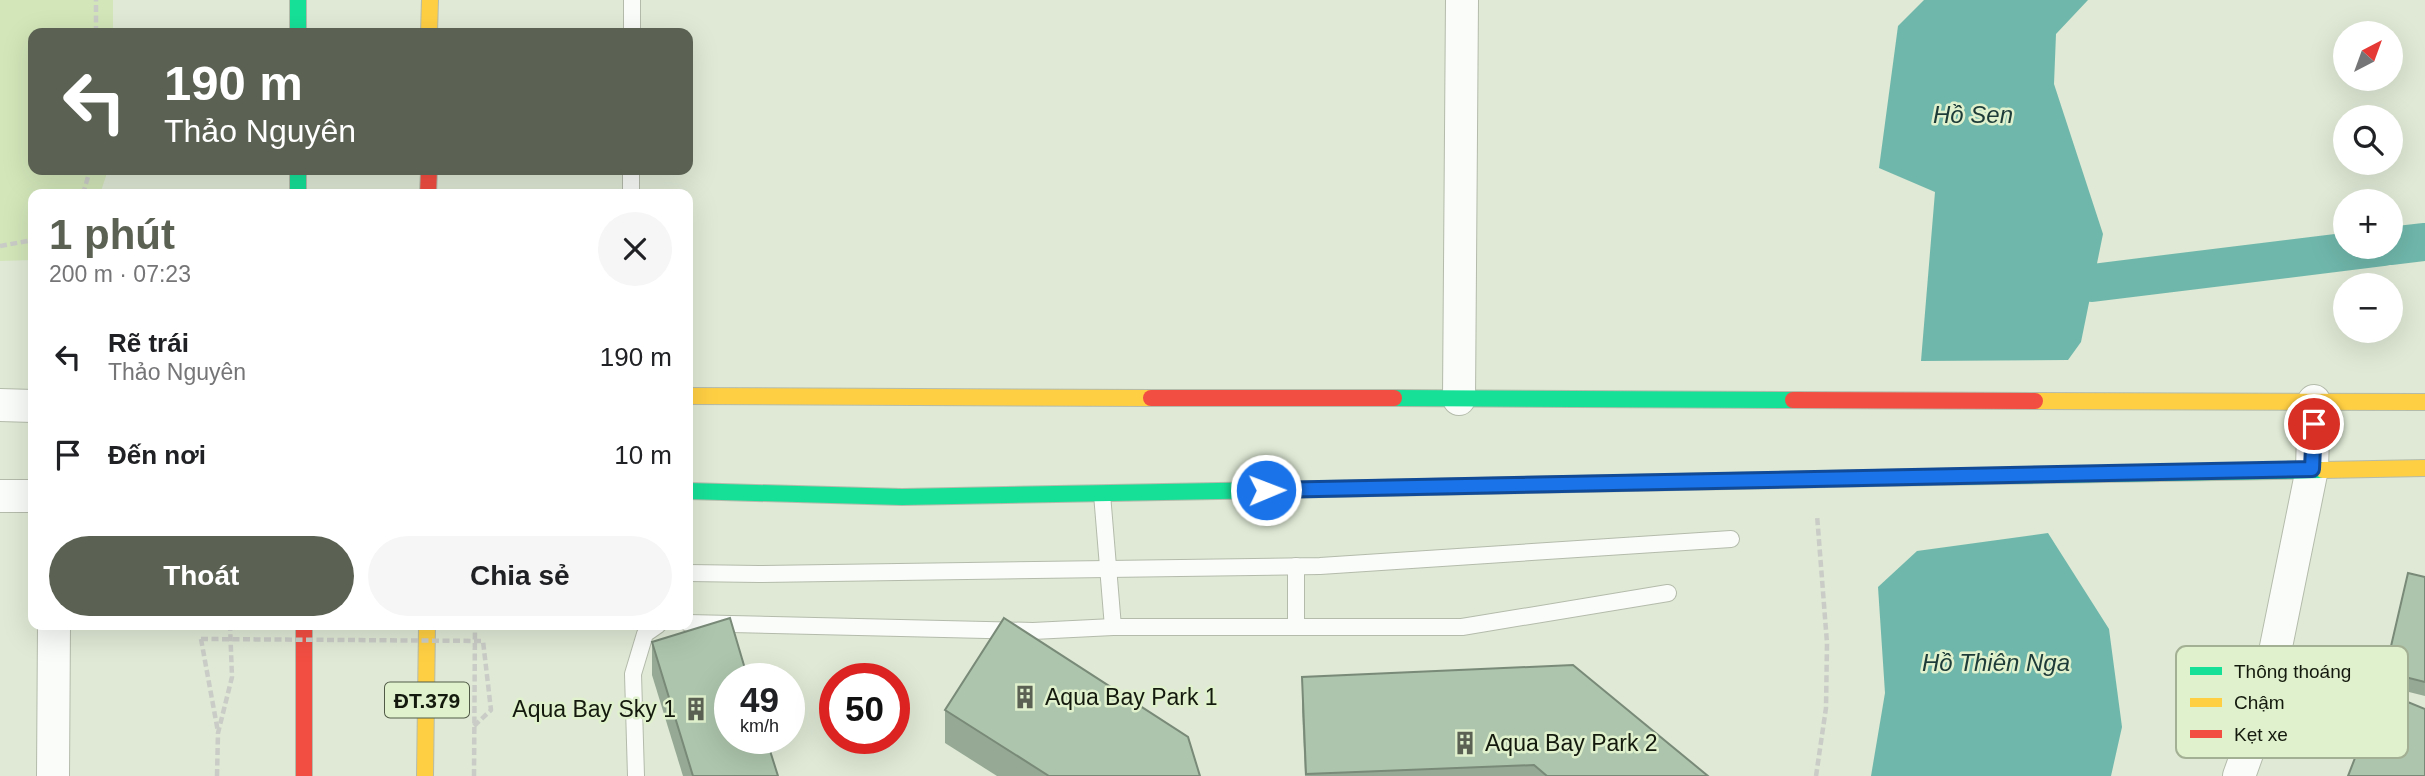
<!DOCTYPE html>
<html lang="vi">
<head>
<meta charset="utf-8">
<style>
  :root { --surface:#fff; --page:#f6f6f6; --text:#202124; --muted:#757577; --accent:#5b6253 }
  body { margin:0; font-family:Arial,sans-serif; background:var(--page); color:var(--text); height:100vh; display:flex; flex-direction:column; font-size:26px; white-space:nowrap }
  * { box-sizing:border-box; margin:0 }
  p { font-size:23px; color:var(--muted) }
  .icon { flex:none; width:38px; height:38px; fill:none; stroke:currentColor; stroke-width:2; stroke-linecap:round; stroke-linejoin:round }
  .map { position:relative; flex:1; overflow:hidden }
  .sheet { position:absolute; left:28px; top:189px; width:665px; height:441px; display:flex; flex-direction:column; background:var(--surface); border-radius:14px; box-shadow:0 7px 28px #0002 }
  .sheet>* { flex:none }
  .hud { position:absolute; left:28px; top:28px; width:665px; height:147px; border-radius:14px; box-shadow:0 7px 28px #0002; background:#5b6253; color:#fff; overflow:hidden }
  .needle { width:46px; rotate:41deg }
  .fabs { position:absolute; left:2333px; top:21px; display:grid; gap:14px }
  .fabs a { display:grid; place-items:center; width:70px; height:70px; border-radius:50%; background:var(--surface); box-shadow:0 7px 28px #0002; font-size:35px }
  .speed { position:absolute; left:714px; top:663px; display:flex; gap:14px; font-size:35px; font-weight:700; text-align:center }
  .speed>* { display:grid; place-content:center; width:91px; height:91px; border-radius:50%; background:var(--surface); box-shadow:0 7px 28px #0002; line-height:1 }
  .speed small { font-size:18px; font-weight:400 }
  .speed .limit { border:10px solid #d22; background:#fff; color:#111 }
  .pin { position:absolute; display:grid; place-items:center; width:60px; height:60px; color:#fff; margin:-30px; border:4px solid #fff; border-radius:50%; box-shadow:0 2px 7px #0007 }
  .me { position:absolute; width:77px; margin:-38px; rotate:89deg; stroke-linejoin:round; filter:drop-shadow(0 0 5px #0008) }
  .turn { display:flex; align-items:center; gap:24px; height:147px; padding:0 21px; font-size:32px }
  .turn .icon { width:91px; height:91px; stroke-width:2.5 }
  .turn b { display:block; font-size:49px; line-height:60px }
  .round { display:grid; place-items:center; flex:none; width:74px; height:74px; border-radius:37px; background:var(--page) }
  .summary { display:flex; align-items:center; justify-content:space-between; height:119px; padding:0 21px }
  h1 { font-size:42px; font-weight:800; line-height:52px; color:var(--accent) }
  .cta { display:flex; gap:14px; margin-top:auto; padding:14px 21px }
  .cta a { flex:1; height:80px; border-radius:42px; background:var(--accent); color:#fff; font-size:28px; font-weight:800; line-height:80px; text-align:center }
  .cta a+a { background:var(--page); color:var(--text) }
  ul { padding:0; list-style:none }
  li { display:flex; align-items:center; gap:21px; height:98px; padding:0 21px }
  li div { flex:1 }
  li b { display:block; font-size:26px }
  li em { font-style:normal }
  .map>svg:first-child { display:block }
  .green { fill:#d2e6b9 }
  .water { fill:#70b7ab }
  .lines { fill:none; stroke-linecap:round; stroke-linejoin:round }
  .canal { stroke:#70b7ab; stroke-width:38 }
  .lane-casing { stroke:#b4bbab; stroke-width:18 }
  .street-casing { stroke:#b4bbab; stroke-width:34 }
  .fast-casing { stroke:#b4bbab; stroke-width:18 }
  .slow-casing { stroke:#b4bbab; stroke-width:18 }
  .jam-casing { stroke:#b4bbab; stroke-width:18 }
  .path { stroke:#cacdc7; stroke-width:4.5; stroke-dasharray:7 3.5; stroke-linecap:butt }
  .lane { stroke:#fafcf9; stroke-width:16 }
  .street { stroke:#fafcf9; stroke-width:32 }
  .fast { stroke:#16e098; stroke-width:16 }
  .slow { stroke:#ffcf43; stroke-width:16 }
  .jam { stroke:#f24e42; stroke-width:16 }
  .path-bridge { stroke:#cacdc7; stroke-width:4.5; stroke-dasharray:7 3.5; stroke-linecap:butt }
  .wall { fill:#95a994 }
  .building { fill:#adc5ac; stroke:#798a78; stroke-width:2 }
  .route-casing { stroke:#114b97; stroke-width:18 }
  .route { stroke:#1a73e8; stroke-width:12 }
  .labels { text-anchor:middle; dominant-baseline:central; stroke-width:5; stroke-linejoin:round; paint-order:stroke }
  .shield { fill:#e0f1cd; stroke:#515a47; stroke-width:2 }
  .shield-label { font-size:21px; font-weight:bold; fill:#141a0d }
  .poi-label { font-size:23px; fill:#141a0d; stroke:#e0f1cd; text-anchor:start }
  .water-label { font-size:24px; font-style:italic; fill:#1d3b38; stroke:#e0f1cd }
  .key { fill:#e0f1cd; stroke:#a3b093; stroke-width:2 }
  .key-label { font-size:19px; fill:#141a0d }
</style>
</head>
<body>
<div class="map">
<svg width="2425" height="776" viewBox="0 0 2425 776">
  <rect width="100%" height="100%" fill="#dfe9d5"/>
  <polygon class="green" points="0,0 113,0 113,33 33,33 33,170 108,170 100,194 33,194 33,260 0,261"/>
  <g class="water">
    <polygon points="1924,0 2088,0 2056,34 2054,84 2103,234 2081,342 2068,360 1921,361 1935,192 1879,168 1898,26"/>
    <polygon points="2048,533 2109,629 2122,727 2111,776 1871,776 1885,693 1878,587 1917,551"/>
  </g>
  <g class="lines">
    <g class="canal">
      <polyline points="2390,246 2425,242"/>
      <polyline points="2092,283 2384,247"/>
    </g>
    <g class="lane-casing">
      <g id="lane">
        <polyline points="632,33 632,0"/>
        <polyline points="631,194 631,170"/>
        <polyline points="1102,494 1113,627 1462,627 1668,593"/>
        <polyline points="1296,566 1296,627"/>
        <polyline points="688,573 759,574 1320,566 1731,539"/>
        <polyline points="688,623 1033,631 1113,627"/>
        <polyline points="636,776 633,674 645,634 658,625"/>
      </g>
    </g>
    <g class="street-casing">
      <g id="street">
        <polyline points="1459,399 1462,0"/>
        <polyline points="0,405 33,406"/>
        <polyline points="0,496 33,496"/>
        <polyline points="53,776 54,625"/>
        <polyline points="2239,776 2264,706 2312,469 2314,401"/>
      </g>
    </g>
    <g class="fast-casing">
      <g id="fast">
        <polyline points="298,0 298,33"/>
        <polyline points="298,170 298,194"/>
        <polyline points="1394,398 1793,400"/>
        <polyline points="1876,478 2323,470"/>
        <polyline points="688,491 902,497 1275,490"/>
      </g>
    </g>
    <g class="slow-casing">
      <g id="slow">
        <polyline points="429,33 430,0"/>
        <polyline points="688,396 1151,398"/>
        <polyline points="2035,401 2425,402"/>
        <polyline points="2323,470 2425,468"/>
        <polyline points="1275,490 1876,478"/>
        <polyline points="425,776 427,625"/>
      </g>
    </g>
    <g class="jam-casing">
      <g id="jam">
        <polyline points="428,194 429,170"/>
        <polyline points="1151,398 1394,398"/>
        <polyline points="1793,400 2035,401"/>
        <polyline points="304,625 304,776"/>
      </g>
    </g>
    <g class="path">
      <polyline points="96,33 96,0"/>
      <polyline points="83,194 90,170"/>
      <polyline points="0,246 33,240"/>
      <polyline points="201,639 218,732"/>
      <polyline points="474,726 491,710 483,641"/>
      <polyline points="217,776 218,733 232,677 230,625"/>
      <polyline points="474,776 475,625"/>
      <polyline points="1816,776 1826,708 1827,643 1817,515"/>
    </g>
    <use href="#lane" class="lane"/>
    <use href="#street" class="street"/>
    <use href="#fast" class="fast"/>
    <use href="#slow" class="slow"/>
    <use href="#jam" class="jam"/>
    <polyline class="path-bridge" points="201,639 483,641"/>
  </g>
  <g class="wall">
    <polygon points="2425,577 2425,696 2385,686 2385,672"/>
    <polygon points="652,642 778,776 683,776 652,675"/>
    <polygon points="1302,677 1708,776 1305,776 1302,710"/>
    <polygon points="945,710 1200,776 997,776 945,743"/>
  </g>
  <g class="building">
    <polygon points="2408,573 2425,577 2425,682 2385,672"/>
    <polygon points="730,618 748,679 730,679 730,738 766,738 778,776 693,776 652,642"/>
    <polygon points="1004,618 1188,737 1200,776 1049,776 945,710"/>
    <polygon points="1573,665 1708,776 1547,776 1534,765 1306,774 1302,677"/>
    <polygon points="2381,691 2425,709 2425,776 2348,776"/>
  </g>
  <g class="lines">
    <g class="route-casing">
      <polyline id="route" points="1266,490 2312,469 2314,424"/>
    </g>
    <use href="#route" class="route"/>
  </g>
  <defs>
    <g id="building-bare" transform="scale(1.89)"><path d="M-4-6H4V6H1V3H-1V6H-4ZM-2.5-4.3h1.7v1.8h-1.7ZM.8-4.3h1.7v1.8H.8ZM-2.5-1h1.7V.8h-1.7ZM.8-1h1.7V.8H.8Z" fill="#5b6253" stroke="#e0f1cd" stroke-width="2.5" paint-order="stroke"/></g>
  </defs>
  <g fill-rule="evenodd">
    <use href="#building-bare" x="1025" y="697"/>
    <use href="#building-bare" x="696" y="709"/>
    <use href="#building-bare" x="1465" y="743"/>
  </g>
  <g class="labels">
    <rect class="shield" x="385" y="682.5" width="84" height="35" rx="5"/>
    <g class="shield-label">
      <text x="427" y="700">ĐT.379</text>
    </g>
    <g class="poi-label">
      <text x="1045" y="697">Aqua Bay Park 1</text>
      <text x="676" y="709" text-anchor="end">Aqua Bay Sky 1</text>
      <text x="1485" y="743">Aqua Bay Park 2</text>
    </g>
    <g class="water-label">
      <text x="1973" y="114">Hồ Sen</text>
      <text x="1996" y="662">Hồ Thiên Nga</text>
    </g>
  </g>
  <rect x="2176" y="646" width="232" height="112" rx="10" class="key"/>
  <rect x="2190" y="667" width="32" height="8" fill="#16e098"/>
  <rect x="2190" y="698" width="32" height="9" fill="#ffcf43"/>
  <rect x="2190" y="730" width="32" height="8" fill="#f24e42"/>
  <g class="key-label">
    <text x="2234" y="678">Thông thoáng</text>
    <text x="2234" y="709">Chậm</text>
    <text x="2234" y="741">Kẹt xe</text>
  </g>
</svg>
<div class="fabs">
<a><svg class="needle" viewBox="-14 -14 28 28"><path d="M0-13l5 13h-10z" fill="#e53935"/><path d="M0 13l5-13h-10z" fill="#757577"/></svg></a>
<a><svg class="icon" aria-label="search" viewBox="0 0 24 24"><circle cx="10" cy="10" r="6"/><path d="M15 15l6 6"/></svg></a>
<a>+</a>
<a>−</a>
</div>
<div class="speed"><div>49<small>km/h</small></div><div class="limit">50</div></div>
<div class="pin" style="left:2314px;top:424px;background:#d93025"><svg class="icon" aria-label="arrive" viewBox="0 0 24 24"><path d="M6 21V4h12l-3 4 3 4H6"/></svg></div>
<svg class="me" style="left:1266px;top:490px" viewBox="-20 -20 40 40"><circle r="17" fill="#1a73e8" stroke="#fff" stroke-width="3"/><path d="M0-11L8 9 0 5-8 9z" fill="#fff"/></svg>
<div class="hud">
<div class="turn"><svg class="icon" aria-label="left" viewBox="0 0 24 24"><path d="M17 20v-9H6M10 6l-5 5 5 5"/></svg><div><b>190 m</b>Thảo Nguyên</div></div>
</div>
<section class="sheet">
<div class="summary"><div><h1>1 phút</h1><p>200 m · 07:23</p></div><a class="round"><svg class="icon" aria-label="close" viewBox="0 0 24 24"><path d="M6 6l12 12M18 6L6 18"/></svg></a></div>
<ul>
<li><svg class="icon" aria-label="left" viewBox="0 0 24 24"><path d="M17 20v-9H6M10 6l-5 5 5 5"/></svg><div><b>Rẽ trái</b><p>Thảo Nguyên</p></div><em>190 m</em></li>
<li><svg class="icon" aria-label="arrive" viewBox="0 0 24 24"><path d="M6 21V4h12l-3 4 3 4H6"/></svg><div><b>Đến nơi</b></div><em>10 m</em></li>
</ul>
<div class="cta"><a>Thoát</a><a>Chia sẻ</a></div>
</section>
</div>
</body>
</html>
